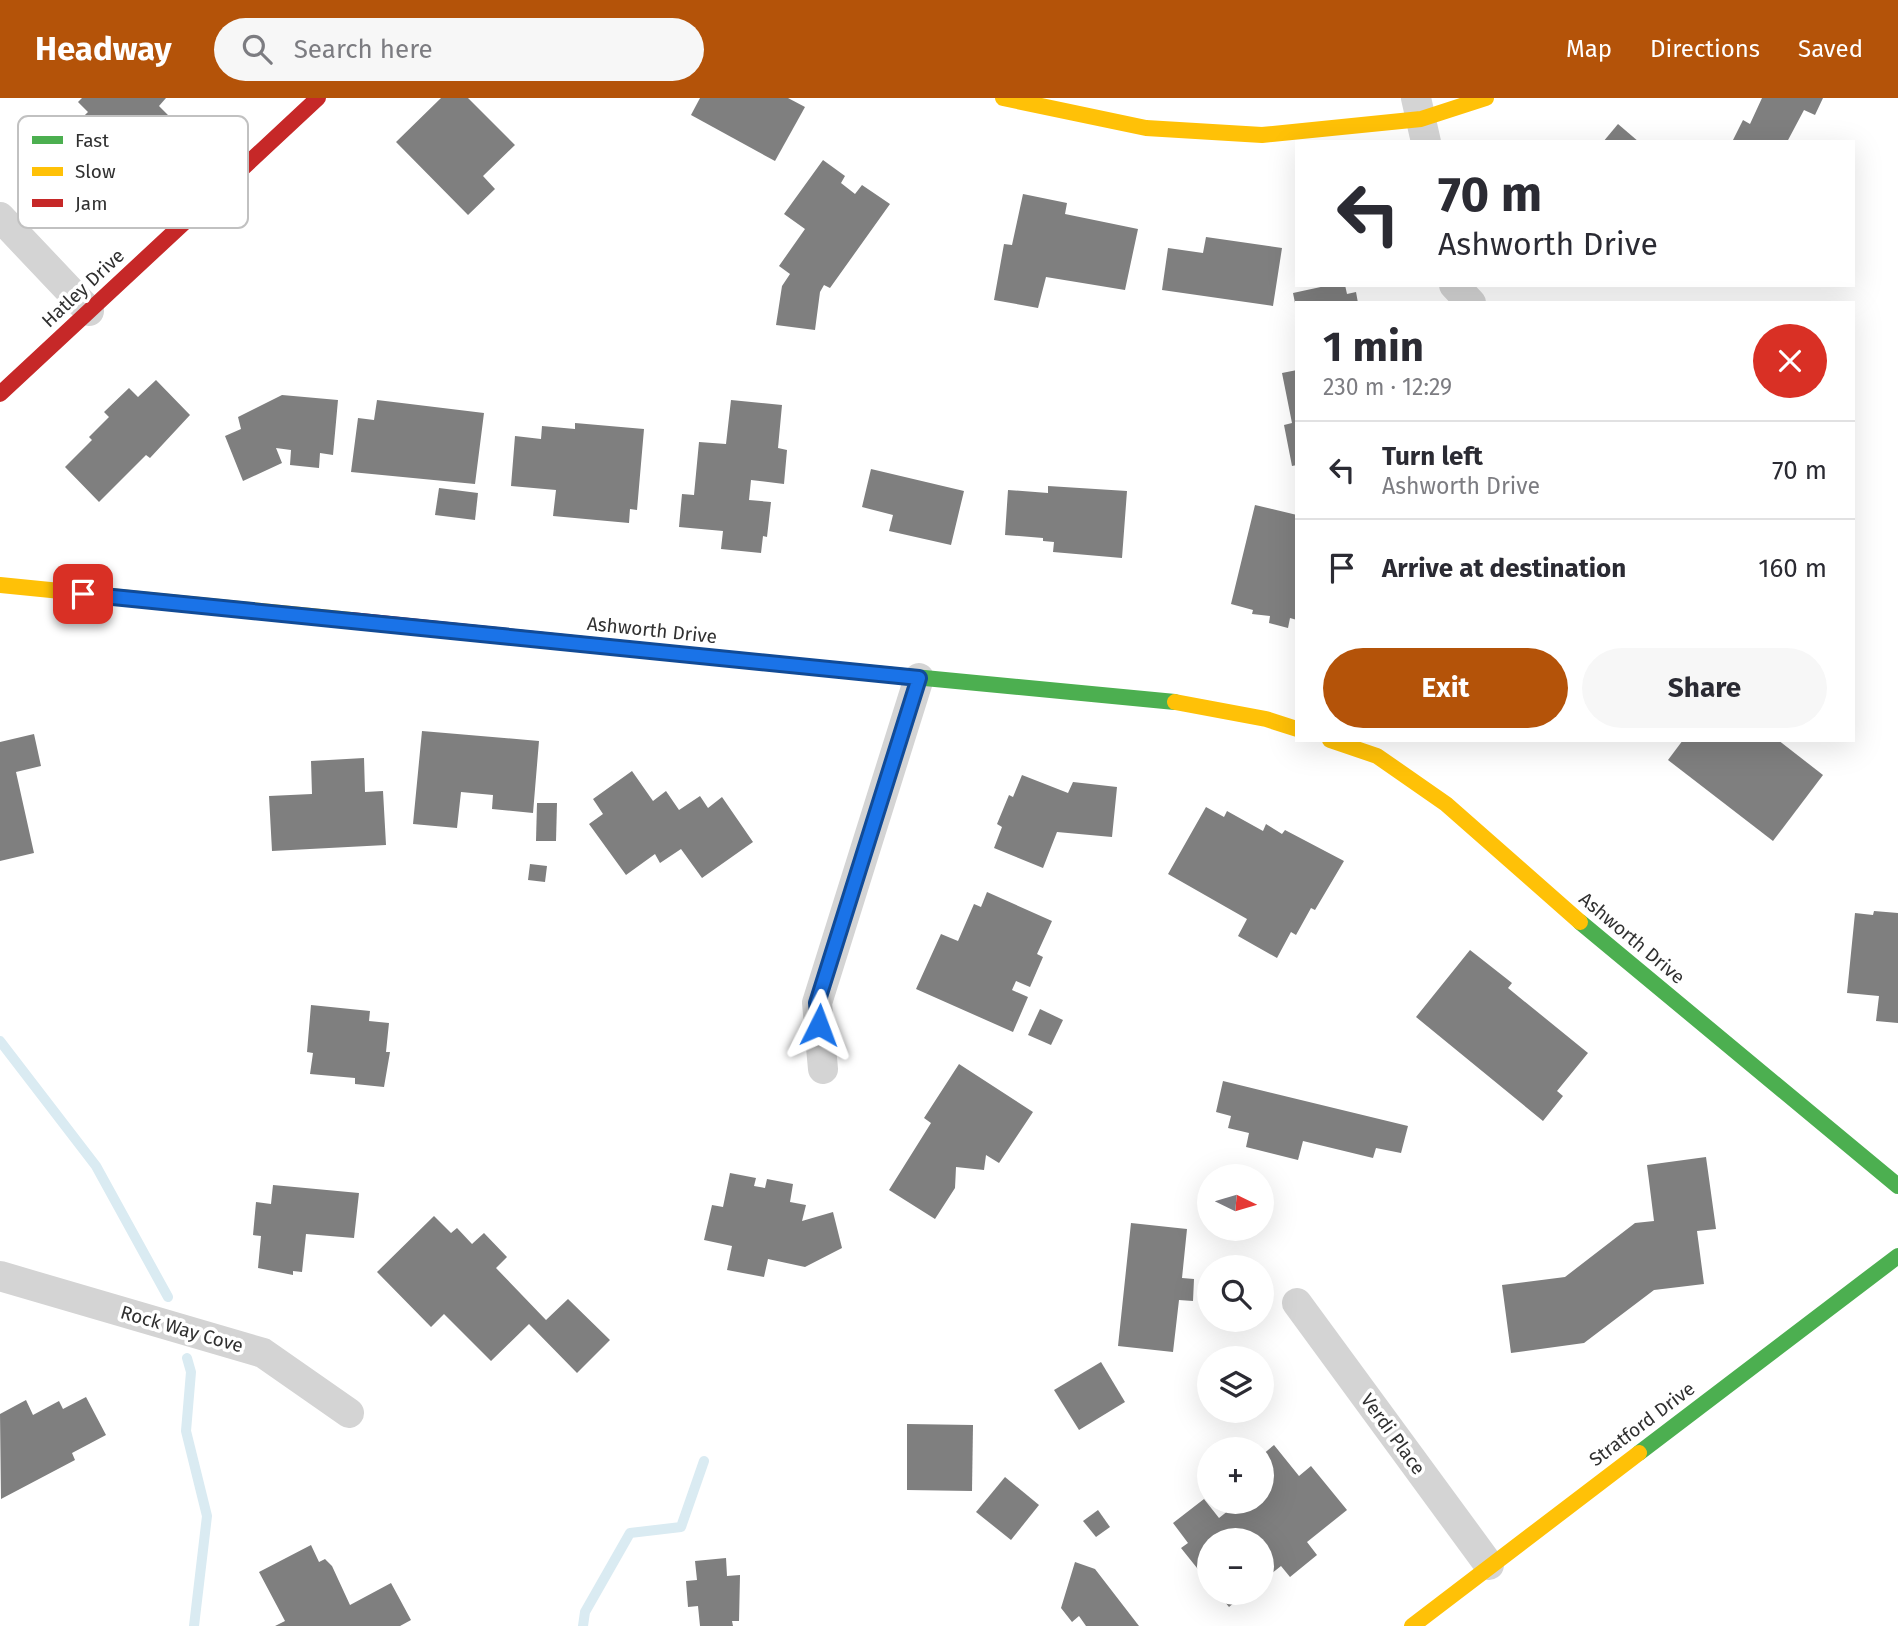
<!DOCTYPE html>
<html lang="en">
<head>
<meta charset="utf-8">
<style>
  :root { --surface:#fff; --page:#f7f7f7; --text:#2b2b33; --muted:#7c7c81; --line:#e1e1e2; --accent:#b45309 }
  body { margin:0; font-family:"Fira Sans",sans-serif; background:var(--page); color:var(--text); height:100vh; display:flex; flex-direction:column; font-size:26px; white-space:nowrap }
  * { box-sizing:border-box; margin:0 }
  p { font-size:23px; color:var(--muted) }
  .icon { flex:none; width:38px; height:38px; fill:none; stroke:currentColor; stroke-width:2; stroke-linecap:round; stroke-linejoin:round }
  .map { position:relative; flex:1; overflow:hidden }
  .sheet { position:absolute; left:1295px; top:203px; width:560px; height:441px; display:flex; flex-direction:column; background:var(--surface); border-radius:0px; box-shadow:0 7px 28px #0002 }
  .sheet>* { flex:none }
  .banner { position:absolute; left:1295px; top:42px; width:560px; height:147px; border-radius:0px; box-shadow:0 7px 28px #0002; background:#fff; color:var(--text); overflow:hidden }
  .needle { width:46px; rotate:95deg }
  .tools { position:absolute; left:1197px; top:1066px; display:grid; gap:14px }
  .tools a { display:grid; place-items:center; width:77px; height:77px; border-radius:50%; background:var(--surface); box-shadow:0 7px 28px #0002; font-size:35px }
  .pin { position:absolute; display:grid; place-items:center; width:60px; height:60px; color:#fff; margin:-30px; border-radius:14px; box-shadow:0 4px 10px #0006 }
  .me { position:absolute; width:77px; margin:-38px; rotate:3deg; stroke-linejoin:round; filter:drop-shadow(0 0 5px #0008) }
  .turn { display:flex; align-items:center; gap:24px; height:147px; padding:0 28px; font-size:32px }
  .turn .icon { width:91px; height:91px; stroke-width:2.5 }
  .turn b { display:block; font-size:49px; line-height:60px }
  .round { display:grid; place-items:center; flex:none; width:74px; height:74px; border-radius:37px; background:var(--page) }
  .headline { display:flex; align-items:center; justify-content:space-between; height:119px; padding:0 28px }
  h1 { font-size:42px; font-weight:700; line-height:52px }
  .cta { display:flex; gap:14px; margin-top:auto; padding:14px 28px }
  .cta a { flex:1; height:80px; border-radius:42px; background:var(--accent); color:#fff; font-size:28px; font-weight:700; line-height:80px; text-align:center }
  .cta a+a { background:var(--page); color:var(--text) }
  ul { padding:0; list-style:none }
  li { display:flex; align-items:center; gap:21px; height:98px; padding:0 28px; border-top:2px solid var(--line) }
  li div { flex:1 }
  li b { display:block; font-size:26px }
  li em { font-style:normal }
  header { display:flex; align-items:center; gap:42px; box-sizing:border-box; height:98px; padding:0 35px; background:var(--accent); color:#fff }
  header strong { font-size:33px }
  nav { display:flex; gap:38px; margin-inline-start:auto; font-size:24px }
  .search { width:490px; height:63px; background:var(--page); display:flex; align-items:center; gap:18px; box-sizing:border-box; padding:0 24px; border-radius:38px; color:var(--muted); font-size:26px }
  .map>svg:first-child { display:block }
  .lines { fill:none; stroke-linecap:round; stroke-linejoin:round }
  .stream { stroke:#daebf2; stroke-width:10 }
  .building { fill:#7f7f7f }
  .street { stroke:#d4d4d4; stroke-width:30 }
  .fast { stroke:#4caf50; stroke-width:16 }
  .slow { stroke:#ffc107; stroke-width:16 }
  .jam { stroke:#c62828; stroke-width:16 }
  .route-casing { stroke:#114b97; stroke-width:18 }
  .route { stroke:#1a73e8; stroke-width:12 }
  .labels { text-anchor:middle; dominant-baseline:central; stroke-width:7; stroke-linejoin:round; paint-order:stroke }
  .street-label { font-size:19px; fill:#303030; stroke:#fff }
  .key { fill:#fff; stroke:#c1c1c1; stroke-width:2 }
  .key-label { font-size:19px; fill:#303030 }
</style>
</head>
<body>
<header>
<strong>Headway</strong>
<div class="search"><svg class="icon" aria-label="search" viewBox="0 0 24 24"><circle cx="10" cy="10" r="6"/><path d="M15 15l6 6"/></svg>Search here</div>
<nav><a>Map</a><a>Directions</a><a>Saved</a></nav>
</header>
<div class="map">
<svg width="1898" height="1528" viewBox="0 0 1898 1528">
  <rect width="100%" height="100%" fill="#fff"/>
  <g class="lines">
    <g class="stream">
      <polyline points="0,943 96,1068 168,1199"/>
      <polyline points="187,1260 191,1274 186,1333 207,1418 194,1528"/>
      <polyline points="583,1528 585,1514 630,1435 681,1429 704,1363"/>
    </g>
  </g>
  <g class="building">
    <polygon points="82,0 166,0 159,8 170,19 153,35 155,38 99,91 55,46 88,14 78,4"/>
    <polygon points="441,0 468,0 515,47 483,78 495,91 468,117 396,44"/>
    <polygon points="700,0 788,0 805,9 775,63 691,17"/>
    <polygon points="1762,0 1823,0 1815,17 1804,12 1787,44 1732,44 1743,22 1750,26"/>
    <polygon points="1618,26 1639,44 1603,44"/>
    <polygon points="823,62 845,78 841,85 855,96 862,87 890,106 830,190 824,187 820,194 815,232 776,227 782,188 790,176 779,168 805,131 784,116"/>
    <polygon points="1023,96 1067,105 1065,116 1138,131 1125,192 1046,179 1038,210 994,202 1004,146 1012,147"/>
    <polygon points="1206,139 1282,150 1273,208 1162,192 1168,150 1203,155"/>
    <polygon points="1330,187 1345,187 1347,196 1356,194 1358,205 1295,205 1293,195"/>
    <polygon points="1297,272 1297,367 1292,368 1284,327 1292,325 1282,275"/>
    <polygon points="156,282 190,317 150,360 146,357 99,404 65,369 92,342 89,339 109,319 104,314 129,290 138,299"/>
    <polygon points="282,297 338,302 333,357 320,355 319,370 290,367 291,352 276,350 282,365 243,383 225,338 241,331 238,319"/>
    <polygon points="377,302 484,315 475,386 351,374 358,320 374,322"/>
    <polygon points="731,302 782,307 778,350 787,352 784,386 751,382 749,402 771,404 767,439 763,438 761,455 721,451 723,433 679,429 682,396 694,397 699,344 726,346"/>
    <polygon points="575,325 644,331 637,412 630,411 629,425 553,418 556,392 511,388 515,338 541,341 542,328 575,331"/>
    <polygon points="871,371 964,393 951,447 889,433 893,417 862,409"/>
    <polygon points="1048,388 1127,393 1122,460 1053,454 1054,444 1043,443 1043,440 1005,437 1008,392 1048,395"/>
    <polygon points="439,390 478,395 475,422 435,417"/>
    <polygon points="1255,407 1297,417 1297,522 1290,520 1288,530 1269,525 1270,518 1252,516 1253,512 1231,506"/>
    <polygon points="422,633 539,643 533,715 492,711 493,697 461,694 457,730 413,726"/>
    <polygon points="34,636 41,668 16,674 34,755 0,763 0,644"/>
    <polygon points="1683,642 1778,642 1823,677 1773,743 1668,662"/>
    <polygon points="364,660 365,694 383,693 386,747 272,753 269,698 312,696 311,663"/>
    <polygon points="632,673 653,703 666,693 679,712 700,698 708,710 722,699 753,744 702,780 681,751 660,765 655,756 626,777 589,726 603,716 593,701"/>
    <polygon points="1022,677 1068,695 1073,684 1117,689 1112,739 1057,734 1043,770 994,750 1002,729 997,726 1009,697 1013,699"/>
    <polygon points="537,705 557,705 556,743 536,743"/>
    <polygon points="1206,709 1224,719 1227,713 1263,733 1266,726 1282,736 1285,732 1344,763 1315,812 1311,810 1296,837 1291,834 1277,860 1238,838 1247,821 1168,776"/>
    <polygon points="530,766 547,768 545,784 528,782"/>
    <polygon points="987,794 1052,823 1037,856 1043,859 1030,889 1016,883 1012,892 1028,899 1013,934 916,891 941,836 958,843 974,806 981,809"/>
    <polygon points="1874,813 1898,815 1898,925 1876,923 1879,898 1847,895 1855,815 1873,817"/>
    <polygon points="1470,852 1512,885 1508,890 1588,955 1557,993 1563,998 1543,1023 1416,919"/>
    <polygon points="311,907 370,913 369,923 389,925 386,954 390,954 384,989 355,986 355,980 310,976 313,955 307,954"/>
    <polygon points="1040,911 1063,922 1051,947 1028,937"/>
    <polygon points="959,966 1033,1014 999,1065 986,1057 984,1072 956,1069 955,1090 935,1121 889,1092 931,1025 924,1020"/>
    <polygon points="1223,983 1408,1028 1401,1055 1376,1050 1373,1060 1303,1043 1298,1062 1246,1049 1249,1035 1228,1030 1231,1018 1216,1014"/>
    <polygon points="1706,1059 1716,1131 1697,1133 1704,1186 1654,1192 1584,1245 1511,1255 1502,1187 1565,1179 1635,1125 1654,1123 1647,1067"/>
    <polygon points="730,1075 756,1080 754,1088 765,1090 767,1081 793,1086 790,1104 806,1107 802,1123 833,1114 842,1150 805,1169 768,1161 764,1179 727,1172 732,1148 704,1142 712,1107 723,1109"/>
    <polygon points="273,1087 359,1095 354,1140 306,1136 302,1174 293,1173 293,1177 258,1170 261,1138 253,1137 256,1104 271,1106"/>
    <polygon points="434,1118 451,1135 457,1130 472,1146 484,1135 507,1159 496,1170 546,1222 568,1201 610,1242 577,1275 529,1226 491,1263 444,1216 431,1229 377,1174"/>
    <polygon points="1131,1125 1187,1131 1182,1180 1194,1181 1193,1203 1179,1202 1173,1254 1118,1248"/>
    <polygon points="1101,1264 1125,1304 1079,1332 1054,1292"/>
    <polygon points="86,1299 106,1337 72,1355 75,1362 1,1401 0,1316 26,1302 33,1317 59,1303 63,1311"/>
    <polygon points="907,1326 973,1327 972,1393 907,1392"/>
    <polygon points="1274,1347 1299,1378 1311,1368 1347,1412 1307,1444 1317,1457 1290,1479 1281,1468 1262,1483 1262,1442 1209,1442 1209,1485 1181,1450 1188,1445 1173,1425 1204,1401 1219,1420 1239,1404 1262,1404 1262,1357"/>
    <polygon points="1005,1379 1039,1407 1011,1442 976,1414"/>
    <polygon points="1098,1412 1110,1429 1096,1439 1083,1423"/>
    <polygon points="311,1447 319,1464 325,1461 332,1468 350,1507 391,1485 411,1522 400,1528 275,1528 285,1523 259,1474"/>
    <polygon points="726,1460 727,1478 740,1477 739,1523 732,1523 733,1528 700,1528 698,1508 688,1509 686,1483 697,1482 695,1463"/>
    <polygon points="1075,1464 1095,1471 1139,1528 1086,1528 1079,1518 1072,1524 1061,1510"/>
    <polygon points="1217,1494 1247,1494 1229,1509"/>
  </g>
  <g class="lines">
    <g class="street">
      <polyline points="1416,0 1426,44"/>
      <polyline points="0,119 89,213"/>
      <polyline points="1454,187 1471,205"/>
      <polyline points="823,971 817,905 919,580"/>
      <polyline points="0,1178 263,1255 349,1315"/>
      <polyline points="1297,1205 1489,1467"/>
    </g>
    <g class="fast">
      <polyline points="758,564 1175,604"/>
      <polyline points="1580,824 1898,1088"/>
      <polyline points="1639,1355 1898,1158"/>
    </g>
    <g class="slow">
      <polyline points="1003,0 1146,30 1262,37 1421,21 1486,0"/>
      <polyline points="0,487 351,522"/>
      <polyline points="1175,604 1266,621 1297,631"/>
      <polyline points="1330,642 1377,658 1446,706 1580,824"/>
      <polyline points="1412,1528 1639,1355"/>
    </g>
    <g class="jam">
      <polyline points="0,296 318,0"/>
      <polyline points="351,522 758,564"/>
    </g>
  </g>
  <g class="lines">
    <g class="route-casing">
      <polyline id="route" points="83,496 919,580 817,905 819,927"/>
    </g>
    <use href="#route" class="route"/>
  </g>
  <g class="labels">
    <g class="street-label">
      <text transform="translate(83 190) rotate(-43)">Hatley Drive</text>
      <text transform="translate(652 532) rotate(6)">Ashworth Drive</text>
      <text transform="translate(1632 840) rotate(40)">Ashworth Drive</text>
      <text transform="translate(182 1231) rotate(16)">Rock Way Cove</text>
      <text transform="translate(1642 1326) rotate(-37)">Stratford Drive</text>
      <text transform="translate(1393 1336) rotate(54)">Verdi Place</text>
    </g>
  </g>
  <rect x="18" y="18" width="230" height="112" rx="10" class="key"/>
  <rect x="32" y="38" width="31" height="8" fill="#4caf50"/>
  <rect x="32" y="69" width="31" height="9" fill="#ffc107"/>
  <rect x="32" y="101" width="31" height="8" fill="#c62828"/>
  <g class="key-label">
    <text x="75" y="49">Fast</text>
    <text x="75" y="80">Slow</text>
    <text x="75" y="112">Jam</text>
  </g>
</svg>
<div class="tools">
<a><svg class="needle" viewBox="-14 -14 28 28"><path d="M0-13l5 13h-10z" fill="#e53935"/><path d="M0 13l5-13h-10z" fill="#7c7c81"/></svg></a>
<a><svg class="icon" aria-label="search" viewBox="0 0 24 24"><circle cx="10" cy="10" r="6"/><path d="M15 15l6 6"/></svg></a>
<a><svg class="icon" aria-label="layers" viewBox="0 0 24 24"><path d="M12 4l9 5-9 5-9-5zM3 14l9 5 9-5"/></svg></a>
<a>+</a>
<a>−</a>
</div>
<div class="pin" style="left:83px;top:496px;background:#d93025"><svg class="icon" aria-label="arrive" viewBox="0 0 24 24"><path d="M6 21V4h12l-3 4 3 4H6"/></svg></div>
<svg class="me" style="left:819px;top:927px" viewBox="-20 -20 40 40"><path d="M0-17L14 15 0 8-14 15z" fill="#1a73e8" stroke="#fff" stroke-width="4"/></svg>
<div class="banner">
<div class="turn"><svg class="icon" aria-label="left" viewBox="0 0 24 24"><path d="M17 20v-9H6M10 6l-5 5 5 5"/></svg><div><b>70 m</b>Ashworth Drive</div></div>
</div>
<section class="sheet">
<div class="headline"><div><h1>1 min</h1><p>230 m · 12:29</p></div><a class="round" style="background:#d93025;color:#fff"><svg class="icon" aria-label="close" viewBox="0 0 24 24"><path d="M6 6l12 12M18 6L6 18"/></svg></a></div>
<ul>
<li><svg class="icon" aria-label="left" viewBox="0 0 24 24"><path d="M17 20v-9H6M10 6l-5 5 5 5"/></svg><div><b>Turn left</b><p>Ashworth Drive</p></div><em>70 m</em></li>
<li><svg class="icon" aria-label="arrive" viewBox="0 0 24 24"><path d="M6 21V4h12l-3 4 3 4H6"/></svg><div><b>Arrive at destination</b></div><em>160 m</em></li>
</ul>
<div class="cta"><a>Exit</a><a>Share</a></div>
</section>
</div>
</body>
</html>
